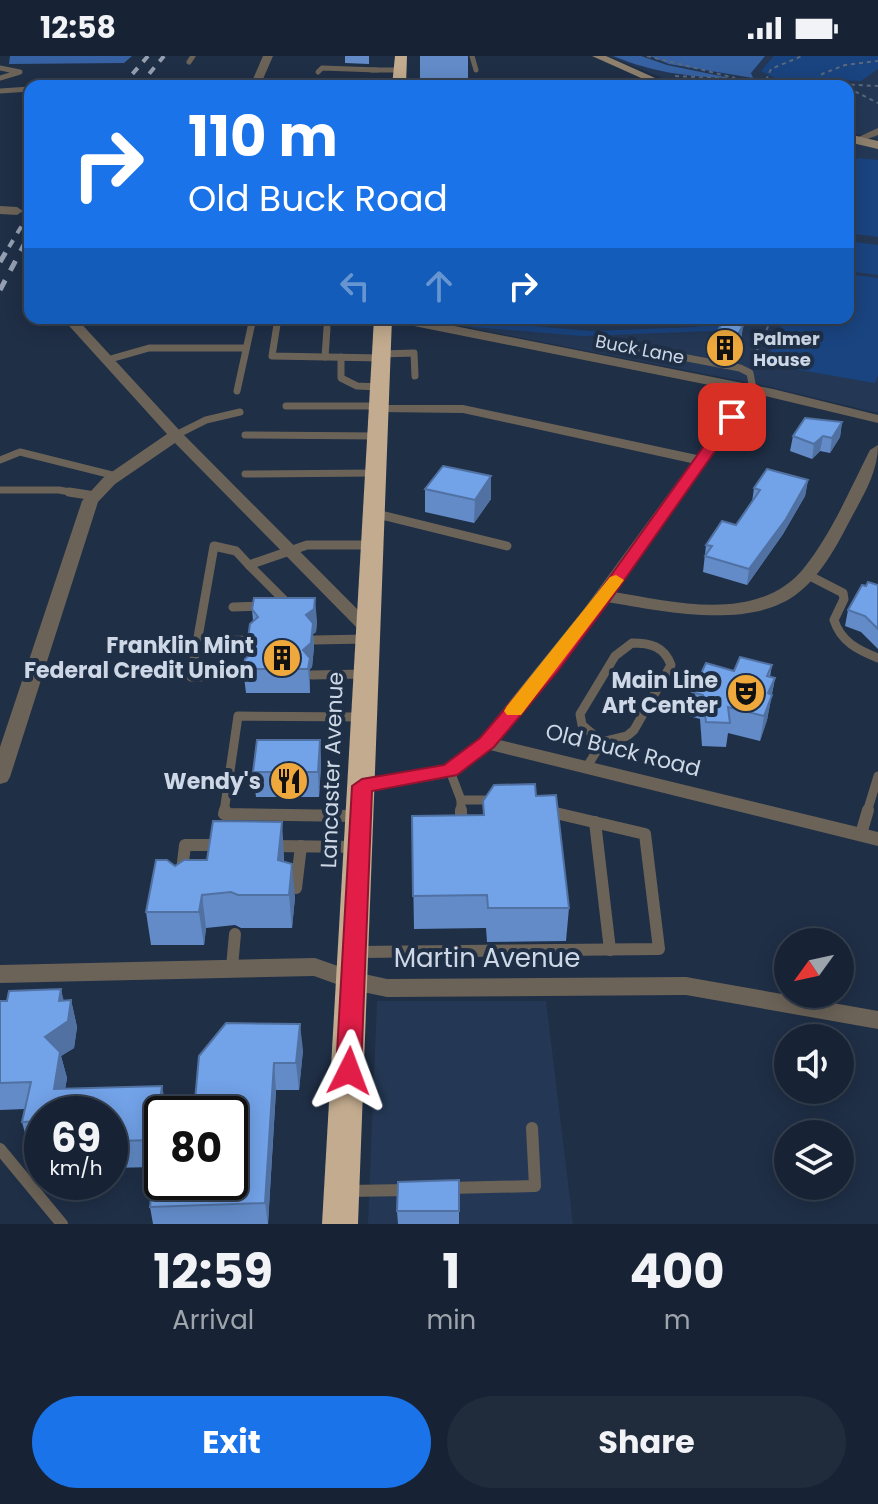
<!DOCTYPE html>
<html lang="en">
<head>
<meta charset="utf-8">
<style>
  :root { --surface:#172334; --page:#202b3c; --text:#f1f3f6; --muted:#9ea4ac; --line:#36404f; --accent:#1a73e8 }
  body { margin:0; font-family:Poppins,sans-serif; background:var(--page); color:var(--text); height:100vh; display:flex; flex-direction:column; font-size:30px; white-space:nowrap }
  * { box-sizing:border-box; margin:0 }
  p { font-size:26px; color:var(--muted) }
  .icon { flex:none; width:44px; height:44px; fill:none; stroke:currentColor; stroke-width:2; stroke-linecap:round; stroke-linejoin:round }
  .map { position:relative; height:1168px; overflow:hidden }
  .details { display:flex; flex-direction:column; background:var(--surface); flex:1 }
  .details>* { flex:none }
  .top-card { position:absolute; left:24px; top:24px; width:830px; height:244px; border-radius:16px; box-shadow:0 4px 20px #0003,0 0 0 2px var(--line); background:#1a73e8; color:#fff; overflow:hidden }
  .needle { width:52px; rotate:237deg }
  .controls { position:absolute; left:774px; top:872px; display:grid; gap:16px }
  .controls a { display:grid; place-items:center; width:80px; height:80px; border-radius:50%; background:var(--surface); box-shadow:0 4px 20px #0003,0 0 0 2px var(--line); font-size:40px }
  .speed { position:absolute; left:24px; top:1040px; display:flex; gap:16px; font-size:40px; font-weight:700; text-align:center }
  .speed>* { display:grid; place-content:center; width:104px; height:104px; border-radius:50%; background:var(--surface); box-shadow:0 4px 20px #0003,0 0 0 2px var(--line); line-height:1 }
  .speed small { font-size:20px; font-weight:400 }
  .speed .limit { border:4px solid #111; border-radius:12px; background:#fff; color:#111 }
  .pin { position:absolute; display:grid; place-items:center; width:68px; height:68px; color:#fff; margin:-34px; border-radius:16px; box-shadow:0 4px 12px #0006 }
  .me { position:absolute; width:88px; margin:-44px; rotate:3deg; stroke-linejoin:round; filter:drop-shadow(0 0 6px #0008) }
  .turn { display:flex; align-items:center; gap:28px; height:168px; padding:0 32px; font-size:36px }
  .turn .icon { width:104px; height:104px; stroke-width:2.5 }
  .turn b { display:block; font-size:56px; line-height:68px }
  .lanes { display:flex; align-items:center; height:76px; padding:0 32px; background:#0003; justify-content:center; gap:40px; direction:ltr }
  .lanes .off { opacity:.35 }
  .eta { display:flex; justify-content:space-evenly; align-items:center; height:136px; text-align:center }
  .eta b { font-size:48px; font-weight:700; line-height:56px }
  .action { display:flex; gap:16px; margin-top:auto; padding:16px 32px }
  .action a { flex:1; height:92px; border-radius:48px; background:var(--accent); color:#fff; font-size:32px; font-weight:700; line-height:92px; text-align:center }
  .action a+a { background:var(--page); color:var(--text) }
  .status { display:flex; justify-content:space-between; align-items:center; height:56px; padding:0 40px; background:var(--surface); direction:ltr }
  .status svg { height:22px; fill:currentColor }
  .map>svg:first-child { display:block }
  .built { fill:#243855 }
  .green { fill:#1a4480 }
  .forest { fill:#3662a3 }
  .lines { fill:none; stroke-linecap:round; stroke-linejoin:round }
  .path { stroke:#5a687c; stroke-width:2; stroke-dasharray:4 4; stroke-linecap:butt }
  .lane-far3 { stroke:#6c6358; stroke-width:5 }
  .lane-far2 { stroke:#6c6358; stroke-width:7 }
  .lane-far1 { stroke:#6c6358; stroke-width:9 }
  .lane { stroke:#6c6358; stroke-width:12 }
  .street { fill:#6c6358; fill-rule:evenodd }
  .secondary { fill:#8f816e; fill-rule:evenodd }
  .highway { fill:#c2ab8e; fill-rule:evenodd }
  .rail-far1 { stroke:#94a0b2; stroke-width:4; stroke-dasharray:8 8; stroke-linecap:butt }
  .rail { stroke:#94a0b2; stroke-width:5; stroke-dasharray:11 11; stroke-linecap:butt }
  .wall { fill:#628bc8 }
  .shaded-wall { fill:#5071a2 }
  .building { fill:#72a2e8; stroke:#5071a2; stroke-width:2; fill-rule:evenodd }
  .route { fill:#e11d48; stroke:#92132f; stroke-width:2 }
  .slow { fill:#f59e0b }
  .labels { text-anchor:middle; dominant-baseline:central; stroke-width:8; stroke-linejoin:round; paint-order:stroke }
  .far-poi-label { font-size:18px; font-weight:bold; fill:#cdd7e6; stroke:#1f2f46; text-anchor:start }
  .far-street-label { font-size:18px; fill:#cdd7e6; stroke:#1f2f46 }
  .poi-label { font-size:22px; font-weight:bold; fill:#cdd7e6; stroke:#1f2f46; text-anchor:end }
  .street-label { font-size:22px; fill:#cdd7e6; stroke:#1f2f46 }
  .near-street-label { font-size:26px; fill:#cdd7e6; stroke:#1f2f46 }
</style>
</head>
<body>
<div class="status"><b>12:58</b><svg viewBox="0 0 49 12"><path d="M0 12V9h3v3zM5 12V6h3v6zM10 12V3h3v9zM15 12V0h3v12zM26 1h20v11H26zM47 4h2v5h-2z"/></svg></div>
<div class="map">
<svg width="878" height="1168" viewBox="0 0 878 1168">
  <rect width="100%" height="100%" fill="#1f2f46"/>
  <g class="built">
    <polygon points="608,0 878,0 878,83 848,76 848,30 683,30"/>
    <polygon points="848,85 878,92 878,357 766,330 420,262 848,262"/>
    <polygon points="377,945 546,945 573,1168 368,1168"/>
  </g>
  <g class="green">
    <polygon points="774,0 878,0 878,13 861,25 775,22 761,15"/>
    <polygon points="857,102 878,104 878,181 848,177 848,122"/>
    <polygon points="848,185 878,189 878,219 848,215"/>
    <polygon points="848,218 878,222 878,319 875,327 765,308 785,262 848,262"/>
    <polygon points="440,262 592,275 694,271 750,262 732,271 713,275 581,280 474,271"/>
  </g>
  <g class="forest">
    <polygon points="10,0 132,0 124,7 9,8"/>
    <path d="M613,0H641L667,9L730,22C687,21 652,16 613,0Z"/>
    <polygon points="650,0 765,0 751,17 753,22 669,8"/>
  </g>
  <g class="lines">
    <g class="path">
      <polyline points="647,0 735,22"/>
      <polyline points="675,20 878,30"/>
      <polyline points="766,24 771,13 802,0"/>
      <polyline points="820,27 822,18 845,9 878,5"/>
      <polyline points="848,32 878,47"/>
      <polyline points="753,303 772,262"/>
    </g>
    <g class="lane-far3">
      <polyline points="472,0 476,14"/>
      <polyline points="189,6 193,0"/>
      <polyline points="0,12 20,16 0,22"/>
      <polyline points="371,14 400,14"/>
      <polyline points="318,16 322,12 377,14"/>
      <polyline points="62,30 93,28"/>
      <polyline points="0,35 30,33"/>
    </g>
    <g class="lane-far2">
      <polyline points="278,262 272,300 381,302"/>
      <polyline points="629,291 740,312 750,317 753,333"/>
      <polyline points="382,298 414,297 415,320"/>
      <polyline points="325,301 327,272"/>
      <polyline points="341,301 341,322 357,330 379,331"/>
      <polyline points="107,304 149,292 246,292"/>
      <polyline points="237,335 253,262"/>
      <polyline points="286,350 379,350"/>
      <polyline points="176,379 206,364 240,356"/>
      <polyline points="245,379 377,380"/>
      <polyline points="0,404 20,396 116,420"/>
      <polyline points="245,418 375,417"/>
      <polyline points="0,434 59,434 81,438"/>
    </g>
    <g class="lane-far1">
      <polyline points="69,436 95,440"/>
      <polyline points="373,457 507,490"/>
      <path d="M808,519L843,537L844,543L834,564C841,586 858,594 878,602"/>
      <polyline points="289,549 249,509 307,489 371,489"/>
      <polyline points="233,551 263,550"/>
      <polyline points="315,584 366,583"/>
      <polyline points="198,585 253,584"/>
      <path d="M632,587C650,587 664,590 671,609L634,674L627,680L602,686L582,669L580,658L615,600Z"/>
      <polyline points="312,619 364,618"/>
      <polyline points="248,620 191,621 214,490 236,495 249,509"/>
      <polyline points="588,709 602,686"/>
      <polyline points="450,715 461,744 461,756"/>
      <polyline points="461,744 494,744"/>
      <polyline points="547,755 553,756"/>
      <polyline points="224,756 238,660 361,661"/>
      <polyline points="867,756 878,720"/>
    </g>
    <g class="lane">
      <polyline points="225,754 224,758 355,760"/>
      <polyline points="461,754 461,769"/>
      <polyline points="595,766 610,894"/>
      <polyline points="861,778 868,754"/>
      <polyline points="271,790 356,791"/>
      <polyline points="182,815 185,789 220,789"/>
      <polyline points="296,832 301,790"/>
      <polyline points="358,896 659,893 645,778 547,755"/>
      <polyline points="232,911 235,878"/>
      <polyline points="0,1093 62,1168"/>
      <polyline points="449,1132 535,1130 532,1072"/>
      <polyline points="349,1135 407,1134"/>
    </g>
    <g class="street">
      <polygon points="263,0 273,0 260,30 250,30"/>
      <polygon points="878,72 878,79 857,87 852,84"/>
      <polygon points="0,150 17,151 23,155 17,159 0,158"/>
      <polygon points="62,262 76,262 181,376 376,572 373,576 361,576 175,387 115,428 98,446 10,721 7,726 0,728 0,691 82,445 103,422 167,378"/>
      <path d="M387,262H414L773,333L878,359V367L757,338L614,536C675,546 758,568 804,512C832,477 850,433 870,394L878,389C878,418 861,443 848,468C835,493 820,520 798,537C750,575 662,555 607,546L500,684L878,776V790L490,694L457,720L362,737L355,735L352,730L355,725L444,709L480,682L584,553L691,407L463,357L379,356L374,355V349H463L697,399L744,336L394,266Z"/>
      <polygon points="315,902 355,916 387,923 686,921 878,955 878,973 686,939 387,941 353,934 314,920 0,927 0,909"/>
    </g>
    <g class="secondary">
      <polygon points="592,0 606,0 673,30 659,30"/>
      <polygon points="848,78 878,85 878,93 848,86"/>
    </g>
    <g class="highway">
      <polygon points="395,0 407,0 406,30 392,30"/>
      <polygon points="374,262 392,262 358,1168 322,1168"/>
    </g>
    <g class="rail-far1">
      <polyline points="122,30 148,0"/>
      <polyline points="139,30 164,0"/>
      <polyline points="9,191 30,156"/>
      <polyline points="23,191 30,178"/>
    </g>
    <g class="rail">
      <polyline points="0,206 10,189"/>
      <polyline points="0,234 24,189"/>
    </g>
  </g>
  <g class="wall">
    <polygon points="345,0 369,0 369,8 345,7"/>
    <polygon points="420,0 468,0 468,24 420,25"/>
    <polygon points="743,270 741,284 729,303 709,300 711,285"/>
    <polygon points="842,366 840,381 830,397 820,395 812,403 790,395 793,380"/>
    <polygon points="491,420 491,443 474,467 425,456 425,433"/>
    <polygon points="808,424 805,440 783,478 747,529 703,516 706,489 736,469 752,446 754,432"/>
    <polygon points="878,529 878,593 861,576 845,570 848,554 866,530"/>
    <polygon points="252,553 317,565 316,576 313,578 314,591 312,611 310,613 310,637 246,637 243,613 248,601 247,589 253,565"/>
    <polygon points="772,609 770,621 775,622 767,664 760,685 728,677 726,691 702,690 700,663 689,660 692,636 734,615"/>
    <polygon points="320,684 321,709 319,741 256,741 253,716"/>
    <polygon points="536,740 569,852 566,885 487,886 486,872 414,873 412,760 483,759 483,745"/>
    <polygon points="284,799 284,805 295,841 292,872 241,872 235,869 206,872 204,889 151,889 146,856 175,810 207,804"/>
    <polygon points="61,933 63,945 71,944 77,971 74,992 61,1000 67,1022 65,1033 165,1044 195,1044 303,994 299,1034 276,1034 268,1168 153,1168 150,1151 155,1111 110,1112 110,1058 42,1058 42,1092 29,1092 22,1066 25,1053 0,1054 0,945 7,945"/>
    <polygon points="459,1124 459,1168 398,1168 397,1155"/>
  </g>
  <g class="shaded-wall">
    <polygon points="743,270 741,284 729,303 731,289"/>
    <polygon points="842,366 840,381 830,397 832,382"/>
    <polygon points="823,380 820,395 812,403 814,388"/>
    <polygon points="491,420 491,443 474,467 475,444"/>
    <polygon points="808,424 805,440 783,478 747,529 749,513"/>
    <polygon points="315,542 317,565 316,576 313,578 314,591 312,611 310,613 310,637 308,613 303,594 306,559"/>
    <polygon points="775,622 767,664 760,685 768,637"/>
    <polygon points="320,684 321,709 319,741 318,716"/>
    <polygon points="282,766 284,799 281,837 278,804"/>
    <polygon points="292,808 295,841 292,872 289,839"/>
    <polygon points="202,839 206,872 204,889 199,856"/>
    <polygon points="61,933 67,959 71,944 77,971 74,992 61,1000 67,1022 61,1058 54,1033 45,981 59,945"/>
    <polygon points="300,968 303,994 299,1034 296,1007"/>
    <polygon points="274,1007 276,1034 268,1168 265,1147"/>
    <polygon points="162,1030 167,1056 160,1044"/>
  </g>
  <g class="building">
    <polygon points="723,266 743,270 731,289 711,285"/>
    <polygon points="805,362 842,366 832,382 823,380 814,388 793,380"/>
    <polygon points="443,410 491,420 475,444 425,433"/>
    <polygon points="767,413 808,424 786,463 749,513 705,500 712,490 706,489 722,465 736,469 760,434 754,432"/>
    <polygon points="868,526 878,529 878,573 865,560 848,554 862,529 866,530"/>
    <polygon points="254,542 315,542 314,553 306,559 313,567 311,587 303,594 310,602 308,613 243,613 245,603 253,596 247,589 250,568 258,561 252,553"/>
    <polygon points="740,601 772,609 767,620 775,622 768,637 772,639 764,660 728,651 730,667 706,666 703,639 692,636 706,607 734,615"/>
    <polygon points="257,684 320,684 318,716 253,716"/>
    <polygon points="535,728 536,740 556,739 569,852 488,852 487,839 413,840 412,760 484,759 483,745 494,729"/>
    <polygon points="213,765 282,766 278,804 292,808 289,839 238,839 231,836 202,839 199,856 146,856 156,804 167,804 175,810 184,804 207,804"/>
    <path d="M61,933L59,945L71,944L68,965L45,981L60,996L54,1033L162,1030L160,1044H195L199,1000L226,967L300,968L296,1007H274L265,1147L150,1151L158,1084L110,1085V1058H42V1065L22,1066L31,1026L0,1027V945H7L9,935ZM162,1058H230V1126H162Z"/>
    <polygon points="459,1124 459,1155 397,1155 398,1126"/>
  </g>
  <polygon class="route" points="732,357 739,361 611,543 557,616 494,691 457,719 372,735 361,1015 357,1023 349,1026 340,1023 336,1015 352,730 362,723 444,709 480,682 544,607 599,536 727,358"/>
  <polygon class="slow" points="616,519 624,524 521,659 507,659 504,655 507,650 610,521"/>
  <defs>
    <g id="building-disc" transform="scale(2)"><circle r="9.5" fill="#eea83c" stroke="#1f2f46"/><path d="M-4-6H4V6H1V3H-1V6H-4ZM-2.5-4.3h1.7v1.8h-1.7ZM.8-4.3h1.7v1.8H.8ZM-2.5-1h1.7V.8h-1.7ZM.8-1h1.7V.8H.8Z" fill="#111"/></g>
    <g id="theatre-disc" transform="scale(2)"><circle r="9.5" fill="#eea83c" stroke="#1f2f46"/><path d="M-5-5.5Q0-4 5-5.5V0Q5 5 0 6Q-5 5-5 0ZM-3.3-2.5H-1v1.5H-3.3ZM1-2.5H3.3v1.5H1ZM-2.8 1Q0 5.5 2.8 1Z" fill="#111"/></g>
    <g id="restaurant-disc" transform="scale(2)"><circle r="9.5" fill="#eea83c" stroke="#1f2f46"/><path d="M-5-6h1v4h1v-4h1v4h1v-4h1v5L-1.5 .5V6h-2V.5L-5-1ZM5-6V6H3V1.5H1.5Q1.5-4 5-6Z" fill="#111"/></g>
  </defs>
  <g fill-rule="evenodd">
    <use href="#building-disc" x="725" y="292"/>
    <use href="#building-disc" x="282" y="602"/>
    <use href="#theatre-disc" x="746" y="637"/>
    <use href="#restaurant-disc" x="289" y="725"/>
  </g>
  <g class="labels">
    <g class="far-poi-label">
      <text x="753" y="282">Palmer<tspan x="753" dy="21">House</tspan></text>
    </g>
    <g class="far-street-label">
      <text transform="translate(640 293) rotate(11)">Buck Lane</text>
    </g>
    <g class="poi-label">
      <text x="254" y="589">Franklin Mint<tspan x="254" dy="25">Federal Credit Union</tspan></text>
      <text x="718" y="624">Main Line<tspan x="718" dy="25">Art Center</tspan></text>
      <text x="261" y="725">Wendy's</text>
    </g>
    <g class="street-label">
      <text transform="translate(623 694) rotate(14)">Old Buck Road</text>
      <text transform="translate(332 714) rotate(-88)">Lancaster Avenue</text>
    </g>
    <g class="near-street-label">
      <text x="487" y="902">Martin Avenue</text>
    </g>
  </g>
</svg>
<div class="controls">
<a><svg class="needle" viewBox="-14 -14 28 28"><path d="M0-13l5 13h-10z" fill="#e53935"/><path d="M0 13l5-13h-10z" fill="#9ea4ac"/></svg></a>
<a><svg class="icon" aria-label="sound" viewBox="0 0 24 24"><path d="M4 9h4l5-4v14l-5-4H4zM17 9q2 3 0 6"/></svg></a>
<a><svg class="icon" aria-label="layers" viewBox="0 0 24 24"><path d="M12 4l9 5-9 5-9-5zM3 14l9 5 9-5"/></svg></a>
</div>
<div class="speed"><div>69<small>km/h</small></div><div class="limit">80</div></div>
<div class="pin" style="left:732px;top:361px;background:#d93025"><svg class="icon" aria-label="arrive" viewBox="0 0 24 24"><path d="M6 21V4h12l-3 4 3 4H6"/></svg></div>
<svg class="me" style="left:349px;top:1015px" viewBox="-20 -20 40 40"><path d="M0-17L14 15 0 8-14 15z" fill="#e11d48" stroke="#fff" stroke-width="4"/></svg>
<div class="top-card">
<div class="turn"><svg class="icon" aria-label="right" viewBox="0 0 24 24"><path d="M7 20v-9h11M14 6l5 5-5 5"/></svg><div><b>110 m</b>Old Buck Road</div></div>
<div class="lanes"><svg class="icon off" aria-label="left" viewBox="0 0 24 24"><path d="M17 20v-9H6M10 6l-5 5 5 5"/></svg><svg class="icon off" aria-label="ahead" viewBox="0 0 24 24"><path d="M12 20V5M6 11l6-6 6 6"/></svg><svg class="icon" aria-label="right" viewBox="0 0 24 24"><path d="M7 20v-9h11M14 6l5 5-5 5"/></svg></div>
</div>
</div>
<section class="details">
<div class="eta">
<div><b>12:59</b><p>Arrival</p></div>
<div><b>1</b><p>min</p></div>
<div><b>400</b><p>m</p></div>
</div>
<div class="action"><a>Exit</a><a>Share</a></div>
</section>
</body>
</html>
